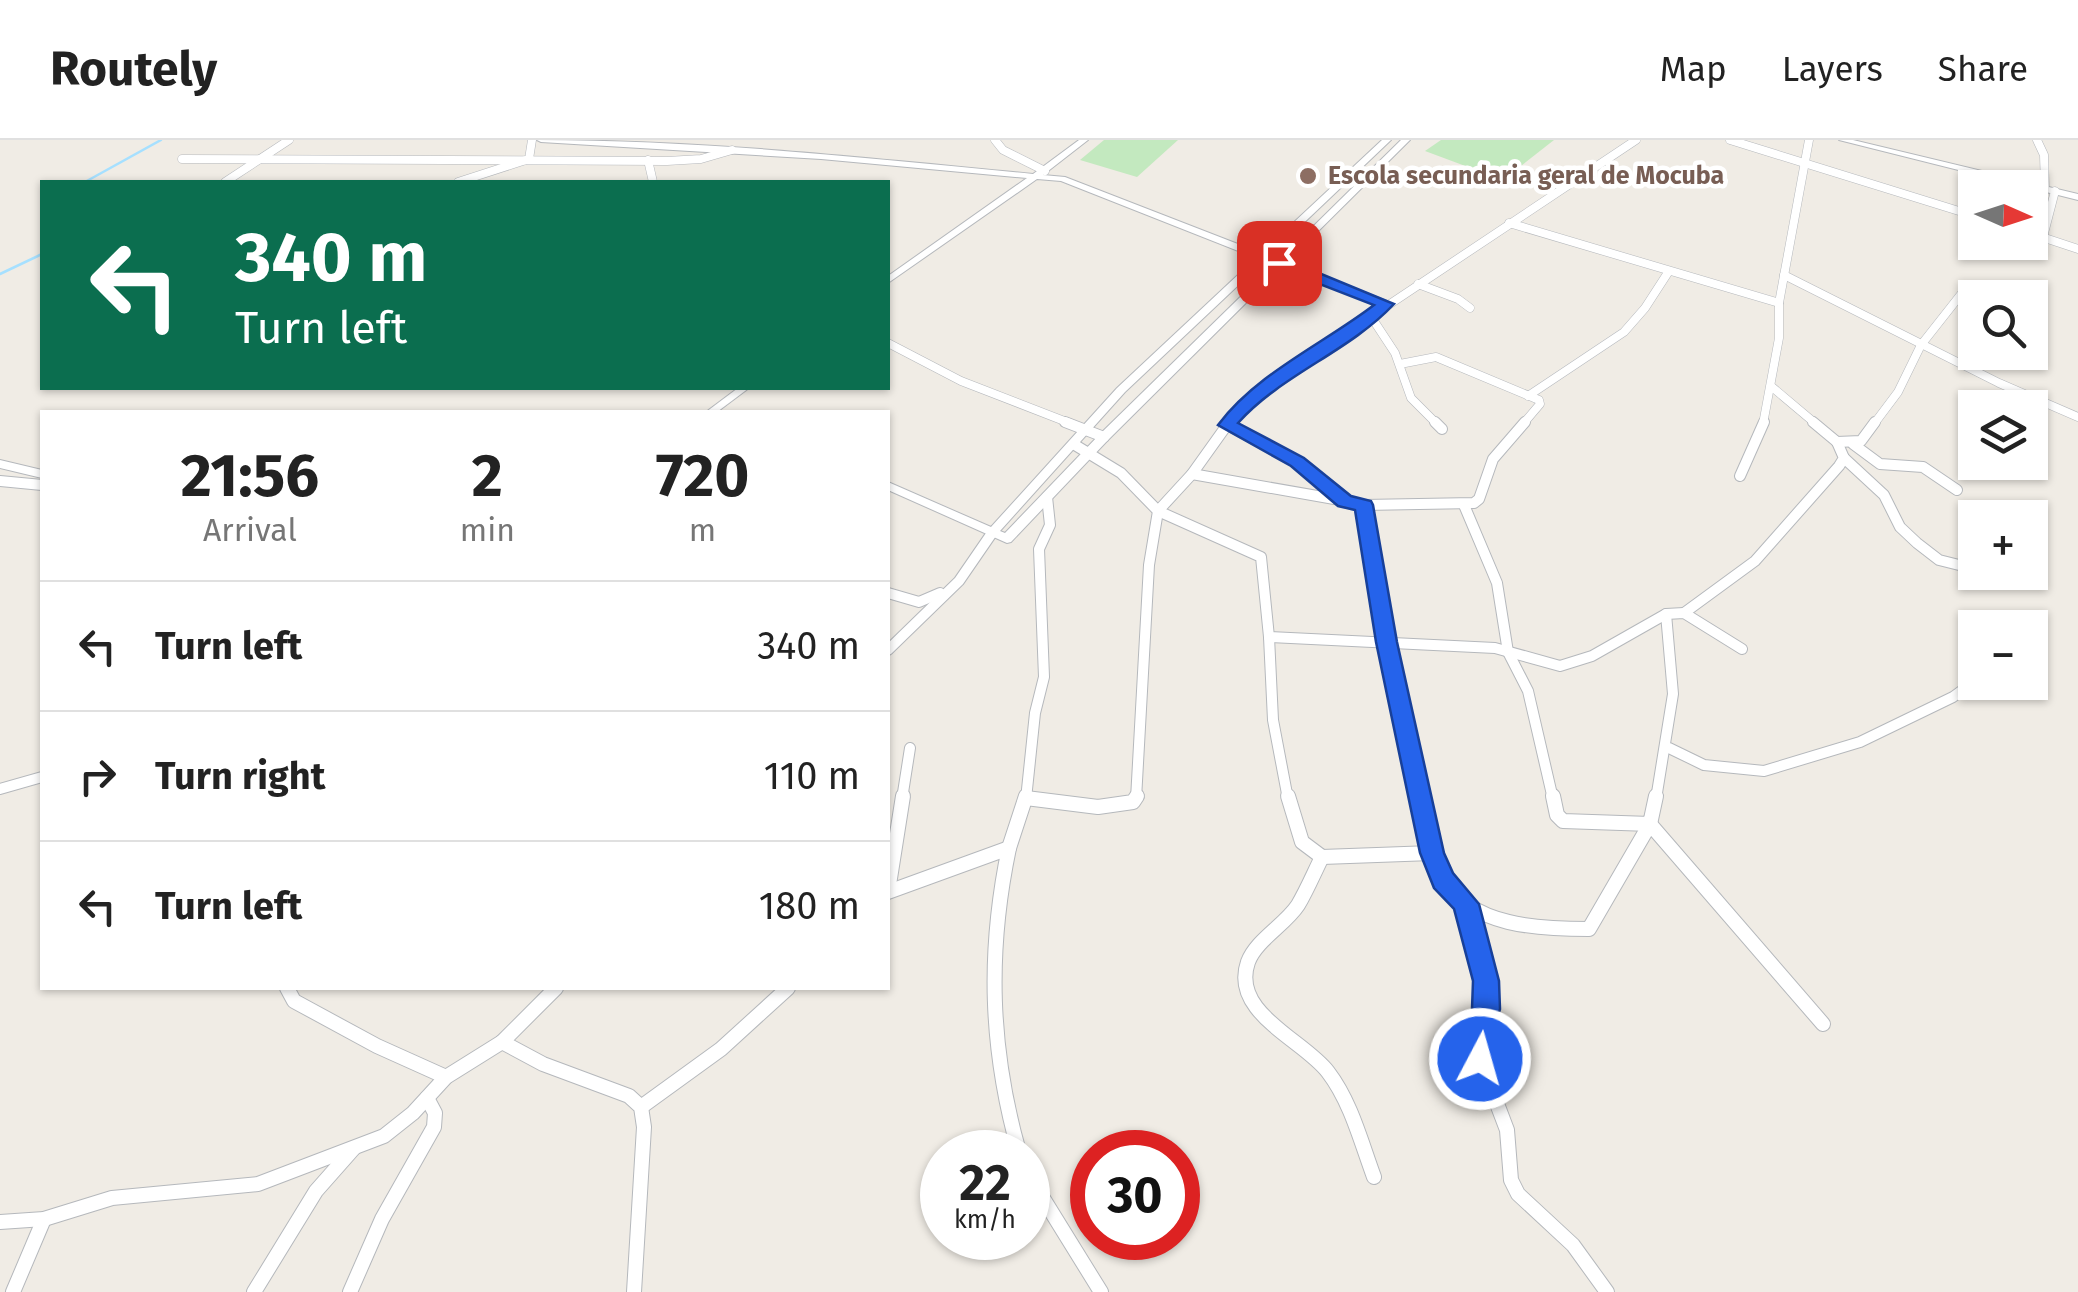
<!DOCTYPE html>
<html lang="en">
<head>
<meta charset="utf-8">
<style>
  :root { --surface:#fff; --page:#f2f2f2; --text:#222; --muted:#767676; --line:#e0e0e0 }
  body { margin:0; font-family:"Fira Sans",sans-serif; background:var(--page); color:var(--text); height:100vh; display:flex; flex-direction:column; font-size:38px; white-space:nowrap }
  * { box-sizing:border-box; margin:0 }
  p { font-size:32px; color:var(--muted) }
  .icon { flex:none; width:55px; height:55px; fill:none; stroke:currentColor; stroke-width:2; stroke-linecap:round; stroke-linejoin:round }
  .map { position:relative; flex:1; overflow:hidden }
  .drawer { position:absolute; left:40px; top:270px; width:850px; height:580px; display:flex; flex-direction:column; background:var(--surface); border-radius:0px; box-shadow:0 2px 8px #0004 }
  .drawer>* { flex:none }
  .banner { position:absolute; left:40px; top:40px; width:850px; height:210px; border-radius:0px; box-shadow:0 2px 8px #0004; background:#0b6e4f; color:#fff; overflow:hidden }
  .needle { width:65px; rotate:93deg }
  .fabs { position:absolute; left:1958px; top:30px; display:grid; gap:20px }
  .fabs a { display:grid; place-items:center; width:90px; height:90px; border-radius:0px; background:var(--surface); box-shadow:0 2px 8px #0004; font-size:50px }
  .speed { position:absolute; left:920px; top:990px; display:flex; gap:20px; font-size:50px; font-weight:700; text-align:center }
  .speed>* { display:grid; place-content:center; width:130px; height:130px; border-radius:50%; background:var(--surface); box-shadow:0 2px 8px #0004; line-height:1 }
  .speed small { font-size:25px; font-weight:400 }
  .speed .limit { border:15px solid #d22; background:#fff; color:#111 }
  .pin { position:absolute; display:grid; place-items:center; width:85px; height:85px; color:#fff; margin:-42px; border-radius:20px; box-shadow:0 5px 15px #0006 }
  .me { position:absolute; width:110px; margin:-55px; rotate:6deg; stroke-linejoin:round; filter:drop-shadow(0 0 8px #0008) }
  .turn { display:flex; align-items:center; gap:35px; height:210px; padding:0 30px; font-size:45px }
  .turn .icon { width:130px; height:130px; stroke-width:2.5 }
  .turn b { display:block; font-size:70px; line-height:85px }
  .eta { display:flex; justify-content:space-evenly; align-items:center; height:170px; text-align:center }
  .eta b { font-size:60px; font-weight:700; line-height:70px }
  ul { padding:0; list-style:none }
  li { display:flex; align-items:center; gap:30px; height:130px; padding:0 30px; border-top:2px solid var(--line) }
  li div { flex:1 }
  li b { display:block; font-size:38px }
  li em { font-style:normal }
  header { display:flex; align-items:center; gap:60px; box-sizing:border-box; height:140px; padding:0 50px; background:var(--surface); border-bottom:2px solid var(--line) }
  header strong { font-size:48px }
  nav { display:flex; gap:55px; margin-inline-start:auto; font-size:35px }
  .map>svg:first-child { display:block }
  .green { fill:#c3e9bf }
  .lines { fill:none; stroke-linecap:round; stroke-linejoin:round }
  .stream { stroke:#a6e0ff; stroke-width:2.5 }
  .minor-far2-casing { stroke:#b5b8bc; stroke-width:9 }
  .minor-far1-casing { stroke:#b5b8bc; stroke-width:12 }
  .minor-casing { stroke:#b5b8bc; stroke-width:16 }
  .tertiary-casing { stroke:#b5b8bc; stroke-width:2 }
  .minor-far2 { stroke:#fff; stroke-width:8 }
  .minor-far1 { stroke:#fff; stroke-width:10 }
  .minor { stroke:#fff; stroke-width:14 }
  .tertiary { fill:#fff; fill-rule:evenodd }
  .route { fill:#2563eb; stroke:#184099; stroke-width:2.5 }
  .education-dot { fill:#8d6e63; stroke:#fff; stroke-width:4 }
  .labels { text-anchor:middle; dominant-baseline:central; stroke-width:9; stroke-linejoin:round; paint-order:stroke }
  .far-education-label { font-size:25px; font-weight:bold; fill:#785e54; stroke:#fff; text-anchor:start }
</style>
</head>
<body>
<header>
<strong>Routely</strong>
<nav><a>Map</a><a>Layers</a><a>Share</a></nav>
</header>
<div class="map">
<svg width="2078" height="1152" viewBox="0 0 2078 1152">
  <rect width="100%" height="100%" fill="#f0ece5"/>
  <g class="green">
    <polygon points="1104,0 1178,0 1137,37 1080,20"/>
    <polygon points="1441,0 1554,0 1503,40 1425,11"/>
  </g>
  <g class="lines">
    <g class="stream">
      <polyline points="85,42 161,0"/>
      <polyline points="0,134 42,114"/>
    </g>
    <g class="minor-far2-casing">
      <g id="minor-far2">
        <polyline points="995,0 1003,10 1045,31"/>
        <polyline points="1730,0 1975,76"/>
        <polyline points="2037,0 2044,15 2045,48"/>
        <polyline points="182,19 667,21 701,19 732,10"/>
        <polyline points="648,20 653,42"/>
        <polyline points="225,42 289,0"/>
        <polyline points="458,42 529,19 532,0"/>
        <polyline points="1509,83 1779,163"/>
        <polyline points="2030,93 2078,109"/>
        <polyline points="2043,97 2055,51"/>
        <polyline points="1279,123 1385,164"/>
        <polyline points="1784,135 1999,243 2078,277"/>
        <polyline points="1418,144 1458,159 1470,168"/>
        <polyline points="1370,175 1395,213 1411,258 1437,284"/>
        <polyline points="888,203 961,241 1072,284"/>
        <polyline points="1400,224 1436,217 1539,260 1540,264 1523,284"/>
        <polyline points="1772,247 1816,284"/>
        <polyline points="1528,256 1624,192 1645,168 1669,131"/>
        <polyline points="1228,284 1255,254 1636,0"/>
        <polyline points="1763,284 1779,198 1779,163 1809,0"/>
        <polyline points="1874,284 1898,252 1921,205 1962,153 1972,152"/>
      </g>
    </g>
    <g class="minor-far1-casing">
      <g id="minor-far1">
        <polyline points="1065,282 1104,297"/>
        <polyline points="1230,282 1227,285 1298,322 1345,361 1364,365 1387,502 1420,659"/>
        <polyline points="1435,282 1442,289"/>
        <polyline points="1813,282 1837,302 1861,301 1875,282"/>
        <polyline points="1227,285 1192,334 1158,371 1261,417 1269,497 1495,508 1560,526 1592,516 1666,474"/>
        <polyline points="1853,304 1880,324 1923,327 1957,350"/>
        <polyline points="1075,305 1121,333 1158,371 1149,425 1136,659"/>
        <polyline points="1844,318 1884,355 1900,387 1917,403 1939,420 1975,429"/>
        <polyline points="1192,334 1340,360"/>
        <polyline points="1740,336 1764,282"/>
        <polyline points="0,341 42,345"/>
        <polyline points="1364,365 1474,363 1479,359 1493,319 1525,282"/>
        <polyline points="1464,365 1497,443 1508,512 1528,551 1553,659"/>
        <polyline points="888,453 919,462 940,453"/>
        <polyline points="1684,473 1755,421 1839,326 1844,318 1837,302"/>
        <polyline points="1269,497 1273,580 1288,659"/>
        <polyline points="888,510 959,441 992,393"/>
        <polyline points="1669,608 1704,625 1764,631 1860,602 1953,557 1975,541"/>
        <polyline points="0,649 42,637"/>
        <polyline points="1026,658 1030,659"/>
        <polyline points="902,659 910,608"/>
        <polyline points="1026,659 1035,573 1044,537 1039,409 1050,385 1047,357"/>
        <polyline points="1656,659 1673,554 1666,474 1684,473 1742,509"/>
      </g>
    </g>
    <g class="minor-casing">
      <g id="minor">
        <polyline points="1288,656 1302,702 1322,717 1432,713"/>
        <path d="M1420,656C1426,683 1428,714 1442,738C1471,787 1540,789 1589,789L1650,684L1823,884"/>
        <polyline points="1553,656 1557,675 1563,681 1650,684 1656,656"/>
        <polyline points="1026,658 1098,667 1133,662 1137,656"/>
        <polyline points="1009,708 1026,656"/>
        <path d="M1322,717C1314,733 1307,750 1298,765C1285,785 1256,800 1248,822C1230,873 1304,900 1328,932C1351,962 1361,1002 1374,1037"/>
        <polyline points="888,751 903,656"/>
        <path d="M888,752L1009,708C987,813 990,909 1019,1012"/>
        <polyline points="1466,764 1486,841 1486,869 1479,891 1480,919 1507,990 1511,1040 1518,1054 1573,1105 1607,1152"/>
        <polyline points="287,848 294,861 377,906 446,937"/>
        <polyline points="502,902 543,924 629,956 641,967 644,987 634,1152"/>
        <polyline points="641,967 721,909 788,848"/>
        <polyline points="1028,1034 1101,1152"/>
        <polyline points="0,1082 44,1079 112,1058 258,1044 384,996 413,973 446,937 502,902 556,848"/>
        <polyline points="13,1152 44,1079"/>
        <polyline points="254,1152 316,1051 354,1008"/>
        <polyline points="350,1152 382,1079 434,987 435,973 427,958"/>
      </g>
    </g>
    <g class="tertiary-casing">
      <g id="tertiary">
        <path d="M537,0C703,0 868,18 1033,34L1079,0H1088L1043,35L1065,37L1261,113L1382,0H1391L1269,116L1279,120L1401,0H1410L1108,300L1011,402L1007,403L888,350V342L991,387L1117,248L1256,118L1061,41L1037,39L888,143V136L1027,38L821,19L541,2ZM1264,121L1274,124L1100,294L1005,393L1000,391L1125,252Z"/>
        <polygon points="1839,0 1853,0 2078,54 2078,60"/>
        <polygon points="738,248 749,248 717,272 706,272"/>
        <polygon points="0,320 42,330 42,338 0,328"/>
      </g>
    </g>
    <use href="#minor-far2" class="minor-far2"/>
    <use href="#minor-far1" class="minor-far1"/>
    <use href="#minor" class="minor"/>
    <use href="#tertiary" class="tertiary"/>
  </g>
  <path class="route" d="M1273,119H1285L1394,164C1349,212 1282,234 1238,283L1304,318L1351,356L1371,361L1373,365L1397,502L1444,713L1453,733L1479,764L1499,841L1500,869L1493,892L1494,919L1490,929L1480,933L1470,929L1465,892L1472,869L1473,841L1454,769L1434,748L1420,713L1376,502L1355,370L1338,366L1291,326L1218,285C1257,233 1323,204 1374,165L1273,126Z"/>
  <circle class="education-dot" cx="1308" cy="36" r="10"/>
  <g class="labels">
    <g class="far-education-label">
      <text x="1328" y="36">Escola secundaria geral de Mocuba</text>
    </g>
  </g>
</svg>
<div class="fabs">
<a><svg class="needle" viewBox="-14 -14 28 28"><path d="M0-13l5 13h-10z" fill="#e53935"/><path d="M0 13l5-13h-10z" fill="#767676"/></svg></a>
<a><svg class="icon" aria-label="search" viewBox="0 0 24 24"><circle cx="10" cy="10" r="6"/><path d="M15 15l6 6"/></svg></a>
<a><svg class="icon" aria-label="layers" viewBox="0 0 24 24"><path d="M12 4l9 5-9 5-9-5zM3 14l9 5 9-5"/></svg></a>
<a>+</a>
<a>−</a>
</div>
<div class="speed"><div>22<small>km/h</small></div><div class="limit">30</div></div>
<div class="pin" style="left:1279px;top:123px;background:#d93025"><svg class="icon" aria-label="arrive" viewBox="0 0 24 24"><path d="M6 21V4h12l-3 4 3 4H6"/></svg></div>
<svg class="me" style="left:1480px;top:919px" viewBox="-20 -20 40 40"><circle r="17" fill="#2563eb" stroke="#fff" stroke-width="3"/><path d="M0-11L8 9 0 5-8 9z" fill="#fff"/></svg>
<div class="banner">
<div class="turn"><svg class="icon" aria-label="left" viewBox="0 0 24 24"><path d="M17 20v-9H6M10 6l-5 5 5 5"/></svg><div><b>340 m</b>Turn left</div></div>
</div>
<section class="drawer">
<div class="eta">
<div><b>21:56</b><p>Arrival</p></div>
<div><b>2</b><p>min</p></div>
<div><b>720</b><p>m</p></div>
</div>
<ul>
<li><svg class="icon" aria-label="left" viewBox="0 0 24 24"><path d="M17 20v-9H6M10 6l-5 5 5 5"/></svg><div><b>Turn left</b></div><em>340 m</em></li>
<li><svg class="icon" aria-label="right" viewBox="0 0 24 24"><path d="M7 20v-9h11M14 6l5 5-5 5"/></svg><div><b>Turn right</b></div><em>110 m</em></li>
<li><svg class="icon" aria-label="left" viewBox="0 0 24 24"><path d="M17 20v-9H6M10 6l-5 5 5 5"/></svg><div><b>Turn left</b></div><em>180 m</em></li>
</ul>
</section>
</div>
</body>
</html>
